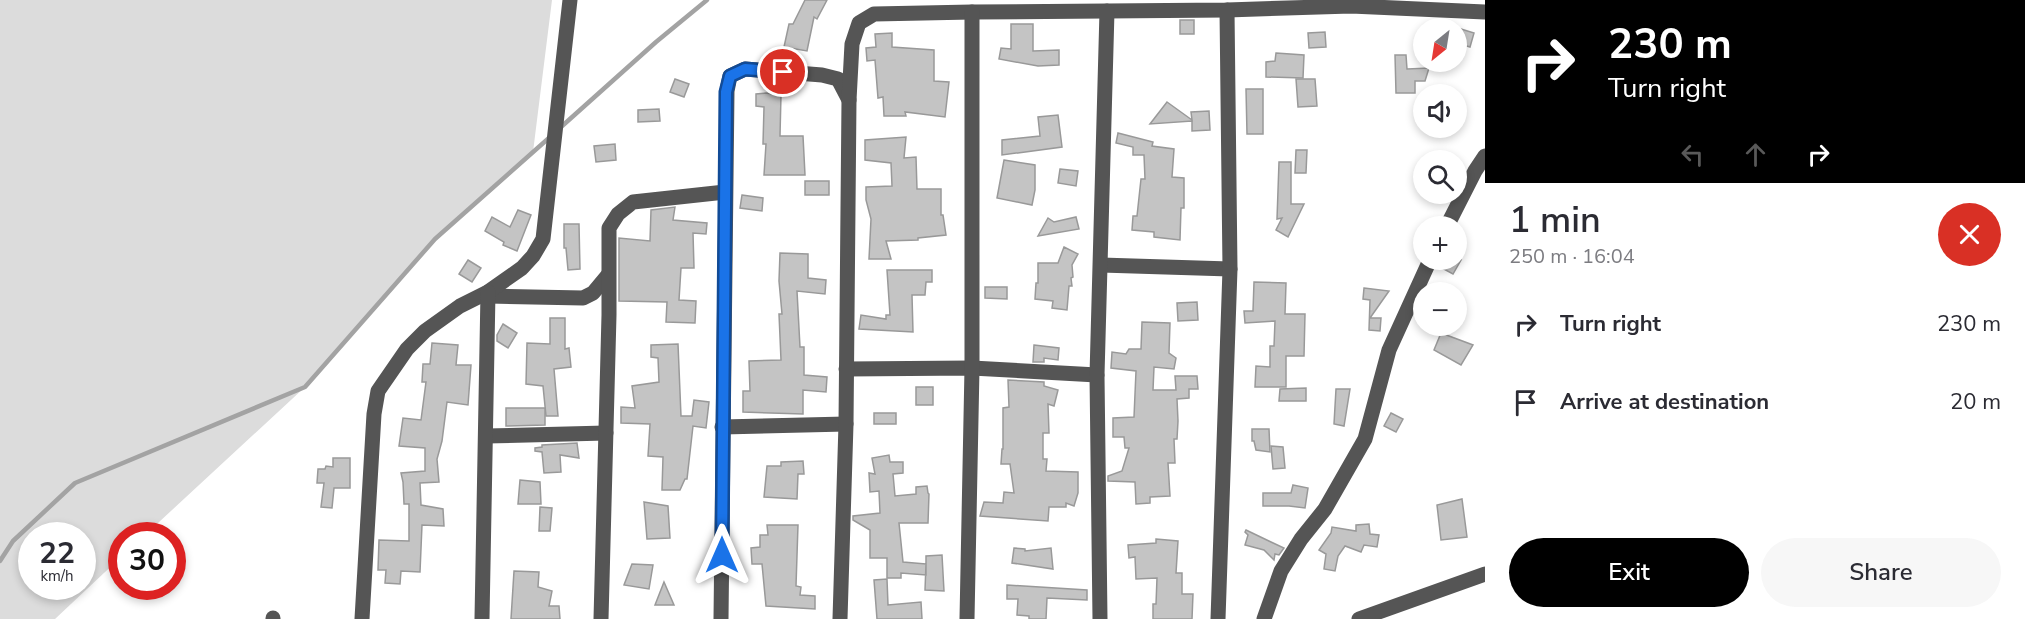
<!DOCTYPE html>
<html lang="en">
<head>
<meta charset="utf-8">
<style>
  :root { --surface:#fff; --page:#f7f7f7; --text:#2b2b33; --muted:#7c7c81; --accent:#000 }
  body { margin:0; font-family:"Nunito Sans",sans-serif; background:var(--page); color:var(--text); height:100vh; display:flex; flex-direction:column; font-size:22px; white-space:nowrap }
  * { box-sizing:border-box; margin:0 }
  p { font-size:20px; color:var(--muted) }
  .icon { flex:none; width:33px; height:33px; fill:none; stroke:currentColor; stroke-width:2; stroke-linecap:round; stroke-linejoin:round }
  .map { position:relative; flex:1; overflow:hidden }
  .details { display:flex; flex-direction:column; background:var(--surface); width:540px }
  .details>* { flex:none }
  .banner { background:#000; color:#fff; overflow:hidden }
  .needle { width:39px; rotate:210deg }
  .fabs { position:absolute; left:1413px; top:18px; display:grid; gap:12px }
  .fabs a { display:grid; place-items:center; width:54px; height:54px; border-radius:50%; background:var(--surface); box-shadow:0 3px 9px #0003; font-size:30px }
  .speed { position:absolute; left:18px; top:522px; display:flex; gap:12px; font-size:30px; font-weight:700; text-align:center }
  .speed>* { display:grid; place-content:center; width:78px; height:78px; border-radius:50%; background:var(--surface); box-shadow:0 3px 9px #0003; line-height:1 }
  .speed small { font-size:15px; font-weight:400 }
  .speed .limit { border:9px solid #d22; background:#fff; color:#111 }
  .pin { position:absolute; display:grid; place-items:center; width:51px; height:51px; color:#fff; margin:-26px; border:3px solid #fff; border-radius:50%; box-shadow:0 2px 6px #0007 }
  .me { position:absolute; width:66px; margin:-33px; rotate:0deg; stroke-linejoin:round; filter:drop-shadow(0 0 4px #0008) }
  .turn { display:flex; align-items:center; gap:21px; height:126px; padding:0 24px; font-size:27px }
  .turn .icon { width:78px; height:78px; stroke-width:2.5 }
  .turn b { display:block; font-size:42px; line-height:51px }
  .lanes { display:flex; align-items:center; height:57px; padding:0 24px; background:#0003; justify-content:center; gap:30px; direction:ltr }
  .lanes .off { opacity:.35 }
  .round { display:grid; place-items:center; flex:none; width:63px; height:63px; border-radius:32px; background:var(--page) }
  .summary { display:flex; align-items:center; justify-content:space-between; height:102px; padding:0 24px }
  h1 { font-size:36px; font-weight:600; line-height:45px }
  .button { display:flex; gap:12px; margin-top:auto; padding:12px 24px }
  .button a { flex:1; height:69px; border-radius:36px; background:var(--accent); color:#fff; font-size:24px; font-weight:600; line-height:69px; text-align:center }
  .button a+a { background:var(--page); color:var(--text) }
  ul { padding:0; list-style:none }
  li { display:flex; align-items:center; gap:18px; height:78px; padding:0 24px }
  li div { flex:1 }
  li b { display:block; font-size:22px }
  li em { font-style:normal }
  main { display:flex; flex:1; min-height:0 }
  .map>svg:first-child { display:block }
  .green { fill:#dcdcdc; fill-rule:evenodd }
  .lines { fill:none; stroke-linecap:round; stroke-linejoin:round }
  .stream { stroke:#a3a3a3; stroke-width:4.5 }
  .building { fill:#c4c4c4; stroke:#999; stroke-width:1.5 }
  .minor { stroke:#555; stroke-width:15 }
  .route-casing { stroke:#114b97; stroke-width:15 }
  .route { stroke:#1a73e8; stroke-width:10 }
</style>
</head>
<body>
<main>
<div class="map">
<svg width="1485" height="619" viewBox="0 0 1485 619">
  <rect width="100%" height="100%" fill="#fff"/>
  <path class="green" d="M0,0H552L533,152L435,239L305,387L145,535L122,536L121,557L55,619H0ZM32,536H82V586H32Z"/>
  <g class="lines">
    <g class="stream">
      <polyline points="561,127 656,42 707,0"/>
      <polyline points="0,561 13,541 75,483 305,387 435,239 550,137"/>
    </g>
  </g>
  <g class="building">
    <polygon points="805,0 827,0 817,19 814,17 807,51 784,47 789,24 793,24"/>
    <rect x="1180" y="20" width="14" height="14"/>
    <polygon points="1011,24 1033,24 1033,51 1059,50 1059,65 1038,66 999,59 1001,48 1011,49"/>
    <polygon points="1461,29 1474,33 1470,47 1457,43"/>
    <polygon points="1325,32 1326,47 1309,48 1308,33"/>
    <polygon points="892,33 892,47 934,50 934,81 949,82 945,117 905,112 906,116 884,116 883,97 878,98 875,60 867,61 866,48 876,47 875,34"/>
    <polygon points="1276,53 1304,55 1303,78 1266,77 1266,62 1275,61"/>
    <polygon points="1395,55 1406,55 1407,69 1429,68 1425,81 1415,81 1415,93 1396,93"/>
    <polygon points="675,79 689,84 684,97 670,92"/>
    <polygon points="1296,79 1315,79 1317,106 1298,107"/>
    <polygon points="1246,89 1263,89 1263,134 1247,134"/>
    <polygon points="766,93 781,95 780,136 803,136 805,175 764,175 766,144 763,144 764,107 756,106 756,94"/>
    <polygon points="1167,102 1192,120 1191,112 1209,111 1210,130 1192,131 1192,121 1150,124"/>
    <polygon points="659,109 660,121 638,122 638,110"/>
    <polygon points="1058,115 1062,147 1002,155 1002,140 1040,136 1038,117"/>
    <polygon points="1118,133 1153,142 1152,146 1174,149 1172,177 1184,178 1184,208 1181,208 1180,240 1154,237 1154,232 1132,230 1133,216 1137,216 1141,179 1145,179 1144,155 1133,155 1133,147 1116,143"/>
    <polygon points="906,137 904,158 916,157 917,189 941,189 941,215 943,215 946,235 918,238 918,240 886,241 891,259 869,259 871,219 866,200 866,187 892,186 891,163 865,160 865,140"/>
    <polygon points="615,144 616,160 596,162 594,146"/>
    <polygon points="1296,150 1307,150 1306,173 1295,173"/>
    <polygon points="1004,160 1035,165 1035,190 1032,205 997,198"/>
    <polygon points="1279,162 1291,162 1291,204 1304,204 1288,237 1276,230 1282,218 1277,219"/>
    <polygon points="1060,169 1078,171 1076,186 1058,183"/>
    <rect x="805" y="181" width="24" height="14"/>
    <polygon points="742,195 763,198 762,211 740,208"/>
    <polygon points="675,207 673,220 707,223 706,234 693,233 694,268 681,268 679,300 696,301 695,323 666,322 667,302 619,301 619,238 650,241 651,210"/>
    <polygon points="518,210 531,215 517,251 503,245 504,242 485,231 492,217 510,227"/>
    <polygon points="1076,217 1079,229 1038,236 1048,218 1054,222"/>
    <polygon points="564,224 579,224 580,269 568,270 566,248 564,248"/>
    <polygon points="1064,247 1078,254 1072,265 1073,277 1071,278 1072,286 1069,286 1067,310 1052,308 1053,301 1035,299 1036,283 1038,283 1038,263 1058,263"/>
    <polygon points="780,253 808,254 808,278 826,280 825,294 797,291 800,347 804,347 804,375 827,377 826,392 803,390 803,414 743,412 743,391 750,391 749,361 781,360 779,314 782,314 779,281"/>
    <polygon points="468,260 481,268 472,282 459,274"/>
    <polygon points="1440,260 1461,260 1453,274 1438,266"/>
    <polygon points="887,270 932,270 932,282 926,282 925,295 912,295 913,332 859,329 861,315 886,319 886,315 890,315"/>
    <polygon points="1254,282 1286,283 1285,314 1305,314 1304,356 1286,356 1286,387 1255,387 1256,366 1270,367 1270,346 1274,346 1275,321 1245,323 1244,311 1253,311"/>
    <polygon points="985,287 1007,287 1007,299 985,298"/>
    <polygon points="1364,288 1389,291 1370,318 1381,318 1380,331 1369,330 1370,300 1363,299"/>
    <polygon points="1197,302 1198,320 1178,321 1177,303"/>
    <polygon points="550,318 565,318 565,349 569,348 571,367 554,369 558,416 546,416 543,386 526,384 527,343 550,344"/>
    <polygon points="1142,322 1170,323 1169,353 1176,358 1174,369 1154,367 1153,390 1176,390 1175,376 1197,376 1198,389 1189,389 1189,398 1177,399 1178,421 1177,439 1174,439 1175,463 1168,463 1170,496 1150,497 1150,503 1136,504 1135,482 1108,481 1108,476 1122,471 1129,448 1125,448 1124,437 1113,437 1113,418 1134,417 1136,371 1111,368 1112,352 1126,354 1129,349 1141,349"/>
    <polygon points="503,324 517,333 508,348 497,341 497,335"/>
    <polygon points="1441,333 1473,345 1461,365 1434,350"/>
    <polygon points="432,343 458,345 456,365 471,365 468,405 447,402 442,441 437,459 439,482 420,483 421,505 443,509 444,526 422,525 420,572 401,571 400,584 385,583 386,570 378,570 379,540 409,541 409,504 404,504 403,482 401,473 425,471 425,448 399,446 403,418 421,420 426,382 422,382 423,364 430,364"/>
    <polygon points="678,344 681,416 692,416 694,400 709,402 706,428 693,426 687,479 685,479 680,490 662,490 663,457 648,456 650,424 621,423 621,407 635,408 632,386 659,382 658,358 651,357 651,345"/>
    <polygon points="1034,345 1059,348 1058,360 1044,358 1044,362 1033,362"/>
    <polygon points="1008,380 1044,382 1044,386 1058,390 1054,406 1048,404 1049,433 1043,433 1043,459 1047,459 1046,471 1078,472 1078,493 1074,506 1066,503 1066,507 1049,507 1048,521 980,516 984,502 1003,503 1004,492 1014,493 1010,464 1001,464 1002,449 1003,449 1003,408 1009,407"/>
    <rect x="916" y="387" width="17" height="18"/>
    <polygon points="1306,388 1306,401 1279,401 1280,389"/>
    <polygon points="1336,389 1350,389 1344,426 1334,424"/>
    <polygon points="506,408 545,408 545,425 506,426"/>
    <rect x="874" y="413" width="22" height="11"/>
    <polygon points="1391,413 1403,419 1396,432 1384,426"/>
    <polygon points="1252,429 1269,429 1270,452 1256,450 1254,441 1252,441"/>
    <polygon points="577,443 579,458 560,455 561,472 544,473 542,452 535,451 535,448 542,447 542,445"/>
    <polygon points="1271,446 1283,447 1285,468 1273,469"/>
    <polygon points="889,455 890,462 903,462 903,473 893,474 895,496 916,494 916,487 927,486 928,493 929,494 928,523 899,523 903,562 926,564 926,556 942,555 944,591 925,590 926,564 926,575 901,573 901,578 887,578 887,558 870,558 870,530 853,520 853,516 880,513 879,491 870,492 869,473 875,474 872,458"/>
    <polygon points="333,458 350,458 350,488 334,488 332,508 321,507 324,483 317,483 318,469 325,469 326,466 333,467"/>
    <polygon points="803,461 804,474 798,474 797,499 764,497 767,466 781,466 781,462"/>
    <polygon points="520,480 540,482 541,504 518,504"/>
    <polygon points="1293,485 1308,488 1305,508 1289,506 1263,506 1263,493 1291,493"/>
    <polygon points="1462,499 1467,537 1441,540 1437,505"/>
    <polygon points="644,502 668,506 670,538 647,539"/>
    <polygon points="540,507 552,508 550,531 539,531"/>
    <polygon points="1369,524 1370,534 1379,535 1377,547 1364,545 1361,552 1345,546 1338,556 1335,571 1324,569 1326,554 1319,550 1331,533 1332,527 1356,531 1356,525"/>
    <polygon points="767,525 798,525 796,586 801,587 800,595 815,596 815,609 766,606 762,564 752,564 751,548 760,547 760,535 768,535"/>
    <polygon points="1246,530 1271,542 1284,548 1279,555 1275,554 1274,560 1264,550 1245,545 1248,535 1245,532"/>
    <polygon points="1156,539 1178,541 1176,573 1182,573 1182,594 1193,594 1192,619 1153,619 1153,604 1156,604 1157,578 1136,579 1135,557 1129,558 1128,545 1156,543"/>
    <polygon points="1014,548 1025,549 1025,551 1051,548 1053,569 1012,563"/>
    <polygon points="632,564 653,565 649,589 624,585"/>
    <polygon points="514,571 539,572 538,587 552,591 549,606 559,606 560,619 511,619"/>
    <polygon points="887,579 888,605 921,602 922,619 877,619 874,580"/>
    <polygon points="664,582 674,605 655,605"/>
    <polygon points="1007,585 1087,590 1087,600 1047,598 1046,619 1029,619 1029,616 1017,615 1018,599 1007,599"/>
  </g>
  <g class="lines">
    <g class="minor">
      <polyline points="1447,226 1475,171 1485,156"/>
      <polyline points="1101,265 1230,269"/>
      <polyline points="488,296 583,298 593,293 608,275"/>
      <polyline points="846,369 972,368 1097,375"/>
      <polyline points="722,427 846,424"/>
      <polyline points="486,436 606,433"/>
      <polyline points="273,619 273,618"/>
      <polyline points="362,619 374,414 378,391 407,349 425,331 460,306 488,292 522,268 533,256 543,239 570,0"/>
      <polyline points="482,619 488,292"/>
      <polyline points="601,619 609,315 609,228 618,214 633,202 725,192"/>
      <polyline points="721,619 727,91 730,76 745,69 822,75 838,79 849,100"/>
      <polyline points="840,619 846,424 849,100 852,44 859,23 874,14 972,12 1227,10 1351,6 1485,12"/>
      <polyline points="967,619 972,368 972,12"/>
      <polyline points="1100,619 1097,375 1107,11"/>
      <polyline points="1218,619 1230,269 1227,10"/>
      <polyline points="1264,619 1281,571 1301,539 1325,509 1365,439 1389,350 1430,260"/>
      <polyline points="1359,619 1485,574"/>
    </g>
  </g>
  <g class="lines">
    <g class="route-casing">
      <polyline id="route" points="722,555 726,92 730,76 745,69 783,72"/>
    </g>
    <use href="#route" class="route"/>
  </g>
</svg>
<div class="fabs">
<a><svg class="needle" viewBox="-14 -14 28 28"><path d="M0-13l5 13h-10z" fill="#e53935"/><path d="M0 13l5-13h-10z" fill="#7c7c81"/></svg></a>
<a><svg class="icon" aria-label="sound" viewBox="0 0 24 24"><path d="M4 9h4l5-4v14l-5-4H4zM17 9q2 3 0 6"/></svg></a>
<a><svg class="icon" aria-label="search" viewBox="0 0 24 24"><circle cx="10" cy="10" r="6"/><path d="M15 15l6 6"/></svg></a>
<a>+</a>
<a>−</a>
</div>
<div class="speed"><div>22<small>km/h</small></div><div class="limit">30</div></div>
<div class="pin" style="left:783px;top:72px;background:#d93025"><svg class="icon" aria-label="arrive" viewBox="0 0 24 24"><path d="M6 21V4h12l-3 4 3 4H6"/></svg></div>
<svg class="me" style="left:722px;top:555px" viewBox="-20 -20 40 40"><path d="M0-17L14 15 0 8-14 15z" fill="#1a73e8" stroke="#fff" stroke-width="4"/></svg>
</div>
<section class="details">
<div class="banner">
<div class="turn"><svg class="icon" aria-label="right" viewBox="0 0 24 24"><path d="M7 20v-9h11M14 6l5 5-5 5"/></svg><div><b>230 m</b>Turn right</div></div>
<div class="lanes"><svg class="icon off" aria-label="left" viewBox="0 0 24 24"><path d="M17 20v-9H6M10 6l-5 5 5 5"/></svg><svg class="icon off" aria-label="ahead" viewBox="0 0 24 24"><path d="M12 20V5M6 11l6-6 6 6"/></svg><svg class="icon" aria-label="right" viewBox="0 0 24 24"><path d="M7 20v-9h11M14 6l5 5-5 5"/></svg></div>
</div>
<div class="summary"><div><h1>1 min</h1><p>250 m · 16:04</p></div><a class="round" style="background:#d93025;color:#fff"><svg class="icon" aria-label="close" viewBox="0 0 24 24"><path d="M6 6l12 12M18 6L6 18"/></svg></a></div>
<ul>
<li><svg class="icon" aria-label="right" viewBox="0 0 24 24"><path d="M7 20v-9h11M14 6l5 5-5 5"/></svg><div><b>Turn right</b></div><em>230 m</em></li>
<li><svg class="icon" aria-label="arrive" viewBox="0 0 24 24"><path d="M6 21V4h12l-3 4 3 4H6"/></svg><div><b>Arrive at destination</b></div><em>20 m</em></li>
</ul>
<div class="button"><a>Exit</a><a>Share</a></div>
</section>
</main>
</body>
</html>
